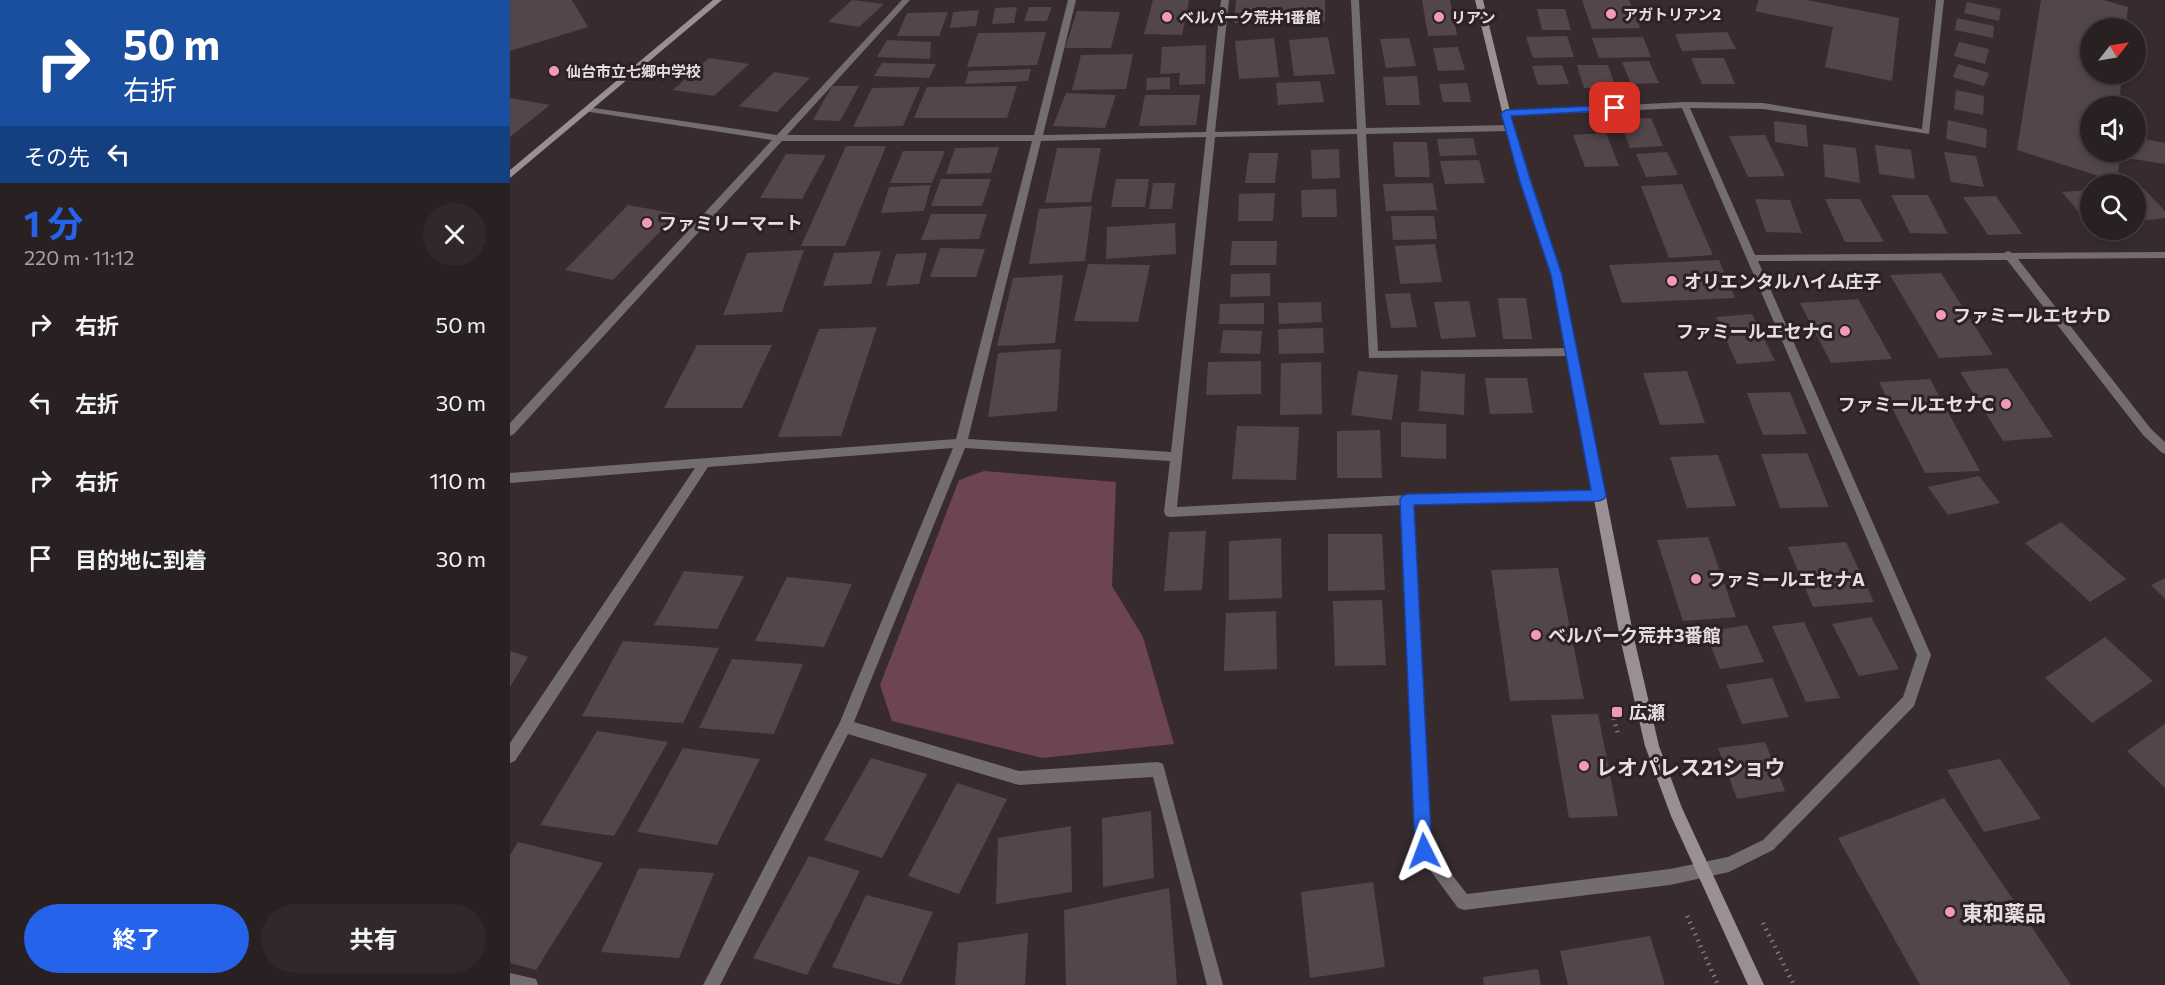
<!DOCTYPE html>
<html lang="ja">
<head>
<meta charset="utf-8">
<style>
  :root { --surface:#292022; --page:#31282a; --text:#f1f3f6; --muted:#a5a3a5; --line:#453e40; --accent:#2563eb }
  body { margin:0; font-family:Commissioner,"Noto Sans JP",sans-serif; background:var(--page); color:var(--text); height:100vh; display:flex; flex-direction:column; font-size:22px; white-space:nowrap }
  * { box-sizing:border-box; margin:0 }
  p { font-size:20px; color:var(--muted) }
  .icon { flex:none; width:33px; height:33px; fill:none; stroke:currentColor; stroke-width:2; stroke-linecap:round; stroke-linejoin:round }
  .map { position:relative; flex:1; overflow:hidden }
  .sheet { display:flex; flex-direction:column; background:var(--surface); width:510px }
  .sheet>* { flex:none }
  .hud { background:#1a4fa0; color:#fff; overflow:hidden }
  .needle { width:39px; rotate:59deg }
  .fabs { position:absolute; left:1570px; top:18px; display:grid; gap:12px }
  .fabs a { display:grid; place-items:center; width:66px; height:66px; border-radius:50%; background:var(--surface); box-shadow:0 3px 9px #0003,0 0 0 2px var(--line); font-size:30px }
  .pin { position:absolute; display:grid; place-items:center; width:51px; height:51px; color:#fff; margin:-26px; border-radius:12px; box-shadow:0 3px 9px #0006 }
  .me { position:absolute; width:66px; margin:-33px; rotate:357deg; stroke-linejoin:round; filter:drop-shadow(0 0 4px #0008) }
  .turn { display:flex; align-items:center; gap:21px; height:126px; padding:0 24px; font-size:27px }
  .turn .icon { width:78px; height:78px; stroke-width:2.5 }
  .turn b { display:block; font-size:42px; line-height:51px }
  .then { display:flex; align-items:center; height:57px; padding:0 24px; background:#0003; gap:12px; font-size:22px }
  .round { display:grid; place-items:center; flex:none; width:63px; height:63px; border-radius:32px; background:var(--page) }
  .head { display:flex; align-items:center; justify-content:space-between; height:102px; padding:0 24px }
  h1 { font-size:36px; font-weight:700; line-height:45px; color:var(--accent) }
  .button { display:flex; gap:12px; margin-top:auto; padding:12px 24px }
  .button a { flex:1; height:69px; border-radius:36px; background:var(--accent); color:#fff; font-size:24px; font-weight:700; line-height:69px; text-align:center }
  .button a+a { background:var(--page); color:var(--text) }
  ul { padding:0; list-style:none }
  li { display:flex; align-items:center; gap:18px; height:78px; padding:0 24px }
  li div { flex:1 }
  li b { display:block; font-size:22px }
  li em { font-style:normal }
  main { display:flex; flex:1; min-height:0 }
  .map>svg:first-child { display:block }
  .green { fill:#6d4451 }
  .building { fill:#53464a }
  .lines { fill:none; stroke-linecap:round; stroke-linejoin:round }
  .path { stroke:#82787a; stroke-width:4.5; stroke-dasharray:1.5 5; stroke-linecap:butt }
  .street { fill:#736d6f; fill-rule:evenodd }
  .secondary { fill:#9a9093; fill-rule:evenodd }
  .route { fill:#2563eb; stroke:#184099; stroke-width:1.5 }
  .poi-dot { fill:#f09ab7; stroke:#2d2125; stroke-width:2 }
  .labels { text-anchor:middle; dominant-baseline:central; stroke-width:6; stroke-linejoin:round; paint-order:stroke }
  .far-poi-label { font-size:15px; font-weight:bold; fill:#e6dee0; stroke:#2d2125; text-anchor:start }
  .poi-label { font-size:18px; font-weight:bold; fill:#e6dee0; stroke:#2d2125; text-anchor:start }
  .near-poi-label { font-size:21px; font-weight:bold; fill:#e6dee0; stroke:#2d2125; text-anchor:start }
</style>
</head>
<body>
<main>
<section class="sheet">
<div class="hud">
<div class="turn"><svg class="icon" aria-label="right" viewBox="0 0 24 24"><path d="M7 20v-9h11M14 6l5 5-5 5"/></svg><div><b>50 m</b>右折</div></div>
<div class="then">その先<svg class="icon" aria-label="left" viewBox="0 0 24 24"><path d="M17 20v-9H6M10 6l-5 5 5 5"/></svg></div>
</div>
<div class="head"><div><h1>1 分</h1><p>220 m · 11:12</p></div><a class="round"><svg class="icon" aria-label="close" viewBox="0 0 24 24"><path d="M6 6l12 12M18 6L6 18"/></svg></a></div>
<ul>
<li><svg class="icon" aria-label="right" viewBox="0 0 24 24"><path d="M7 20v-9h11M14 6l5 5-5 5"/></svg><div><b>右折</b></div><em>50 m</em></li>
<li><svg class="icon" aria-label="left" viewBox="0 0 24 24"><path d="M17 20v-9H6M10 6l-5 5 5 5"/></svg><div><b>左折</b></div><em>30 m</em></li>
<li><svg class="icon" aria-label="right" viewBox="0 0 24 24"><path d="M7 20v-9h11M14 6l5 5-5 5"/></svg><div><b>右折</b></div><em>110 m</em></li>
<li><svg class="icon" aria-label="arrive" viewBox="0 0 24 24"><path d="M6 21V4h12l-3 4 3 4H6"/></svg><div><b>目的地に到着</b></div><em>30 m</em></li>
</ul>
<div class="button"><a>終了</a><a>共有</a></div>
</section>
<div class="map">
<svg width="1655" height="985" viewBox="0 0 1655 985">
  <rect width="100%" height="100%" fill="#372b2e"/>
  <polygon class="green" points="474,471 606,482 602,586 633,637 664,744 532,758 382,721 370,685 449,480"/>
  <g class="building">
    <polygon points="0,0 62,0 78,27 0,51"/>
    <polygon points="342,0 374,4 349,27 318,22"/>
    <polygon points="643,0 679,0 672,35 634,34"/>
    <polygon points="726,0 815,0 815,22 724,23"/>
    <polygon points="912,0 940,0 947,35 918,36"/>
    <polygon points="1072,0 1119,0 1130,28 1082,29"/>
    <polygon points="1249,0 1297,0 1389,18 1382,81 1315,67 1323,27 1245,11"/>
    <polygon points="1531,0 1593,0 1618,7 1616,28 1581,28 1581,74 1612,74 1609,106 1581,106 1581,152 1626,152 1626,137 1655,143 1655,164 1610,157 1608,174 1595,178 1507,150"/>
    <polygon points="1457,2 1491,9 1489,21 1454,13"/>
    <polygon points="507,7 504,23 482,24 485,8"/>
    <polygon points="519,7 542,7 537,21 514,21"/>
    <polygon points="1027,9 1055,9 1061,30 1032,30"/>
    <polygon points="469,10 466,26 440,28 443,12"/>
    <polygon points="567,11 610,12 601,48 555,48"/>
    <polygon points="438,12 429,36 387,36 397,13"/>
    <polygon points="1447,18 1484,26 1483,38 1445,30"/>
    <polygon points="536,32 527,65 457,67 468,33"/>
    <polygon points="1217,32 1226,49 1172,51 1165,34"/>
    <polygon points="1057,36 1064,57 1023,58 1016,37"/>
    <polygon points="818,37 825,74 784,76 779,40"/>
    <polygon points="1133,37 1141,57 1089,58 1082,38"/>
    <polygon points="764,38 769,77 729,79 725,41"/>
    <polygon points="899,38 906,66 876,68 870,39"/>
    <polygon points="377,40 421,42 420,59 367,57"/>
    <polygon points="1449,42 1479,49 1475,64 1444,56"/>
    <polygon points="696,45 695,84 669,85 670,73 650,74 652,47"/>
    <polygon points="948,47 955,70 928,71 923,48"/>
    <polygon points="623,54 616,89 562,90 571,55"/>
    <polygon points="199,58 239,64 204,96 163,90"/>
    <polygon points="1181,58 1214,58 1225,84 1192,84"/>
    <polygon points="1139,61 1149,83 1121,84 1112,62"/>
    <polygon points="372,63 426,64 419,78 364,76"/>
    <polygon points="1448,64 1479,73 1474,86 1443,77"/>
    <polygon points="1052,65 1059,84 1028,85 1022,66"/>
    <polygon points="1067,65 1098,65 1106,88 1074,88"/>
    <polygon points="521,69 518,81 455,84 459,71"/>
    <polygon points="264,72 300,78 267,112 229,106"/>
    <polygon points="907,76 910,105 876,105 873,77"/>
    <polygon points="660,77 660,89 636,90 637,78"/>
    <polygon points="810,81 814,102 768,105 766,83"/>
    <polygon points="957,83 961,102 933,102 929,84"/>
    <polygon points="322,86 349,86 330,121 303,120"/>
    <polygon points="507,86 497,118 404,118 417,87"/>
    <polygon points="410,87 393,126 343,127 362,88"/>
    <polygon points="1446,90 1474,96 1473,115 1444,109"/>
    <polygon points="556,93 606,95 595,128 543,126"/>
    <polygon points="635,95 690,95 686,125 629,126"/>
    <polygon points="0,98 40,105 0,137"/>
    <polygon points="1141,118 1153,146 1120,148 1109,119"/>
    <polygon points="1438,120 1477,129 1476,148 1436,139"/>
    <polygon points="1264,121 1296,125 1298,147 1265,142"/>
    <polygon points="1096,133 1109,166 1075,167 1063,135"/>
    <polygon points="1255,135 1275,176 1238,177 1219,136"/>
    <polygon points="963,138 967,155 930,156 927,139"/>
    <polygon points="883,142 917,142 920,177 885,177"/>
    <polygon points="1313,144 1346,148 1350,183 1315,177"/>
    <polygon points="1365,145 1401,150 1405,179 1369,174"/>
    <polygon points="336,146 376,146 335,246 291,246"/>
    <polygon points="489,147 481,173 436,174 445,148"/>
    <polygon points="547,148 591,148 581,202 535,203"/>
    <polygon points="829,149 830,178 802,179 801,150"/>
    <polygon points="393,151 435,151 422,183 380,183"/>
    <polygon points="1157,152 1168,175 1136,177 1126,154"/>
    <polygon points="1434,152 1466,156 1474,187 1441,182"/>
    <polygon points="739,153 768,153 765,183 735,183"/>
    <polygon points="276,154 316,155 292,199 250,198"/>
    <polygon points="969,160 975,183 935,184 930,161"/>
    <polygon points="431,179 481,179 472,206 421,206"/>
    <polygon points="606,179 639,179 635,207 601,207"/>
    <polygon points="643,183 665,183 662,209 639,209"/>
    <polygon points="923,183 927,210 876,211 873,184"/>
    <polygon points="1172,184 1203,255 1159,258 1131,186"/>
    <polygon points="421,185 414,211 371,213 379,187"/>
    <polygon points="1633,188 1655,211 1655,218 1630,221 1626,216 1626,189"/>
    <polygon points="826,189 827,217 792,217 791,190"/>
    <polygon points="1581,190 1581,224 1579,224 1552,192"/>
    <polygon points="765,193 763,221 728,221 729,194"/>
    <polygon points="1381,195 1418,195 1438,234 1400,233"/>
    <polygon points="1486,196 1512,234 1478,235 1453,197"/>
    <polygon points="1245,199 1280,200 1292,233 1256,232"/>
    <polygon points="1315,199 1350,199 1374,242 1335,242"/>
    <polygon points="118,205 167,214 103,280 55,270"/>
    <polygon points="582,206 575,261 519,264 529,209"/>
    <polygon points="421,214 477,214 469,239 411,240"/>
    <polygon points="881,216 924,216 927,239 883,240"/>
    <polygon points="665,223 666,254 596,259 597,227"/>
    <polygon points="722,241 767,241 766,265 720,265"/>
    <polygon points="925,244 932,282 890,284 885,246"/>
    <polygon points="430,248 475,249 466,277 420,277"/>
    <polygon points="294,250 272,312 213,315 237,253"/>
    <polygon points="371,251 361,284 313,286 324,253"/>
    <polygon points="417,253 409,284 376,286 386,254"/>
    <polygon points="1209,260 1225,298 1112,303 1099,265"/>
    <polygon points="578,264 640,265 628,322 564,321"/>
    <polygon points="760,273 760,296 720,297 721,274"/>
    <polygon points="1431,273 1483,355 1429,358 1380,275"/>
    <polygon points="553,275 545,343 487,346 503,278"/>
    <polygon points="900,293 907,327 881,328 875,294"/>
    <polygon points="988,298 1016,298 1022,339 993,339"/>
    <polygon points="1348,299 1382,359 1321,363 1290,303"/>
    <polygon points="959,301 966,337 931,339 924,302"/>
    <polygon points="811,302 812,322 769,324 768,303"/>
    <polygon points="754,303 754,324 709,324 710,304"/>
    <polygon points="1242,314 1265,361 1227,364 1206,317"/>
    <polygon points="367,327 331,436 268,437 309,329"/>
    <polygon points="813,328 814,353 769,354 768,329"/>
    <polygon points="713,330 752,331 750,354 710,353"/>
    <polygon points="187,345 262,345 232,408 154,408"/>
    <polygon points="551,349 547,411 478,417 488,353"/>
    <polygon points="751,361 751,394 696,395 698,362"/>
    <polygon points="811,362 812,414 770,415 771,363"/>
    <polygon points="1497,368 1543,437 1493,441 1450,372"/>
    <polygon points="848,371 888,375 882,420 841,415"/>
    <polygon points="911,371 955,374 954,415 909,411"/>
    <polygon points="1177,371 1195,423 1150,425 1133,373"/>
    <polygon points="975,378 1017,378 1023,413 980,414"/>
    <polygon points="1420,379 1470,471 1415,473 1369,382"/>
    <polygon points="1280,392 1297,434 1253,435 1237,393"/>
    <polygon points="891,422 936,424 936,459 891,457"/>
    <polygon points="727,426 789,427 786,480 722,479"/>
    <polygon points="870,430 872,478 827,478 827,431"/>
    <polygon points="1297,453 1319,507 1270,508 1251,454"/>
    <polygon points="1208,455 1226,506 1177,508 1160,457"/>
    <polygon points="1469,476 1490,503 1438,515 1418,487"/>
    <polygon points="1551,522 1616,579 1580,602 1515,543"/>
    <polygon points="696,531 692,590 654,591 659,532"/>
    <polygon points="818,534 872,534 875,590 818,591"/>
    <polygon points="1198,537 1226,617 1173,621 1147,540"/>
    <polygon points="771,538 772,598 719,600 719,541"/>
    <polygon points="1336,542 1364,602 1303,607 1278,547"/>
    <polygon points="1048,568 1074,699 1000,701 981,570"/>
    <polygon points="174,571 234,576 207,629 144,625"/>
    <polygon points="277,577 342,584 314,647 245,641"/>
    <polygon points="1655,578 1655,599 1641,585"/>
    <polygon points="872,600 876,665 825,666 823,601"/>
    <polygon points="766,611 767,669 714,671 716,613"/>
    <polygon points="1361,617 1389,669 1349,676 1322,624"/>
    <polygon points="1294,622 1330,698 1296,702 1262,626"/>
    <polygon points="1237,625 1254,662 1210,669 1195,632"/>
    <polygon points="1595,637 1643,681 1582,723 1535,678"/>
    <polygon points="113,641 209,648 173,723 72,716"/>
    <polygon points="0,651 18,657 0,687"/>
    <polygon points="222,659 293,664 264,734 189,728"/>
    <polygon points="1262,678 1279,717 1232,724 1216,685"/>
    <polygon points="1088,714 1108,816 1059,818 1041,715"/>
    <polygon points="1655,724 1655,788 1617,751"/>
    <polygon points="87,731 158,742 104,836 30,825"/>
    <polygon points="1255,742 1275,791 1227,799 1208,748"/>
    <polygon points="173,748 250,759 207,845 127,832"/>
    <polygon points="361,758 417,774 372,858 314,840"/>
    <polygon points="1490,759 1531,819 1474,832 1437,770"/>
    <polygon points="447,783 497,799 449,894 398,876"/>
    <polygon points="1434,798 1561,985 1410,985 1328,838"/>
    <polygon points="641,811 644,878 593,887 592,818"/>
    <polygon points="561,826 562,892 486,904 488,838"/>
    <polygon points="8,842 93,863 26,970 0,963 0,855"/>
    <polygon points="299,856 350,871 297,975 243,958"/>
    <polygon points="129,868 204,873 169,958 91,952"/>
    <polygon points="863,882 875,967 800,978 791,892"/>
    <polygon points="659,888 667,985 556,985 554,910"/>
    <polygon points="356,895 423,912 390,985 322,967"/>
    <polygon points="518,933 515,985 445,985 448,943"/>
    <polygon points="1140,936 1155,985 1058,985 1050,951"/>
    <polygon points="1028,969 1031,985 974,985 973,977"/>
  </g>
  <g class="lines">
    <g class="path">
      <polyline points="1102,712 1108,734"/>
      <polyline points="1177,916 1208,985"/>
      <polyline points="1253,923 1284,985"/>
    </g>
    <g class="street">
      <path d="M392,0H400L277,135H524L558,0H566L533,135L696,132L711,0H719L705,132L847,129L841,0H849L856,128L1000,125L1004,128L1000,131L856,134L868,351L1061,348L1066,352L1061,356L859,358L847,134L705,137L667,507L897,495L1089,490L1093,491L1095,495L1093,499L1089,500L903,505L921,848L957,894L1160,869L1218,857L1253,840L1393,697L1407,655L1172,108L996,116L993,115V111L1175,102L1253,103L1412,129L1426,0H1434L1419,134L1253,109L1180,108L1245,255L1494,253L1498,251L1502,253L1655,252V258L1508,259L1641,429L1655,442V454L1651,452L1633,435L1497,260L1248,261L1421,655L1404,706L1263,850L1219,872L1160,885L954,910L948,908L906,851L891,505L660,517L656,516L654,512L660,461L455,448L344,722L509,771L648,762L653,764L713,985H697L643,777L509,785L338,734L210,985H193L330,722L443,448L198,467L5,761L0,763V743L185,468L0,483V473L446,439L522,141H272L4,434L0,436V423L262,140L80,112L77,111V107L267,135ZM696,137L661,452L458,439L531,141Z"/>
      <polygon points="0,973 26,979 28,985 0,985"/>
    </g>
    <g class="secondary">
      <polygon points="203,0 212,0 0,178 0,170"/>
      <polygon points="965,0 973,0 1004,128 1052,275 1124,638 1149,746 1172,808 1254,985 1238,985 1161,816 1135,746 1110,638 1042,275 996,128"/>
    </g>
  </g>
  <polygon class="route" points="1105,105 1109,106 1109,110 1001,116 1021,182 1052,275 1096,495 1094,499 1089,501 904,505 922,851 920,857 914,860 908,857 905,851 890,500 892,496 897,494 1081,490 1041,275 1010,182 991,113 996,110"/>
  <g class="poi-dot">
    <circle cx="1101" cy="14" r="6"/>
    <circle cx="657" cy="17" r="6"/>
    <circle cx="929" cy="17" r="6"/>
    <circle cx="44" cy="71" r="6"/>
    <circle cx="137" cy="223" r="6"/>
    <circle cx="1162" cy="281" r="6"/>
    <circle cx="1431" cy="315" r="6"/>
    <circle cx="1335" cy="331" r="6"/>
    <circle cx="1496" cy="404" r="6"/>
    <circle cx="1186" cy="579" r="6"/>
    <circle cx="1026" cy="635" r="6"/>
    <rect x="1101" y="706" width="12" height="12" rx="3"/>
    <circle cx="1074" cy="766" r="6"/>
    <circle cx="1440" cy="912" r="6"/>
  </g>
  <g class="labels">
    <g class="far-poi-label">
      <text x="1113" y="14">アガトリアン2</text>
      <text x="669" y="17">ベルパーク荒井1番館</text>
      <text x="941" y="17">リアン</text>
      <text x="56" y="71">仙台市立七郷中学校</text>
    </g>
    <g class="poi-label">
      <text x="149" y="223">ファミリーマート</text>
      <text x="1174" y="281">オリエンタルハイム庄子</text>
      <text x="1443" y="315">ファミールエセナD</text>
      <text x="1323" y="331" text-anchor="end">ファミールエセナG</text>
      <text x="1484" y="404" text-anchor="end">ファミールエセナC</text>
      <text x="1198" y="579">ファミールエセナA</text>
      <text x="1038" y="635">ベルパーク荒井3番館</text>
      <text x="1119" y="712">広瀬</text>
    </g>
    <g class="near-poi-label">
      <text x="1086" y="766">レオパレス21ショウ</text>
      <text x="1452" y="912">東和薬品</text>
    </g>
  </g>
</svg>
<div class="fabs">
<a><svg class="needle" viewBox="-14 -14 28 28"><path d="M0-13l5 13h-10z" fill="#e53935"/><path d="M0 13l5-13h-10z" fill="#a5a3a5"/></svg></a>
<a><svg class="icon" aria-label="sound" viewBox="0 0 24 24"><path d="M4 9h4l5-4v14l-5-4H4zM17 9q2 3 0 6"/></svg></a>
<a><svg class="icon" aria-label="search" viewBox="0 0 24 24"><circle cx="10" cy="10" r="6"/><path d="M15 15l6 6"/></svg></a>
</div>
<div class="pin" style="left:1105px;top:108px;background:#d93025"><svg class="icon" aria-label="arrive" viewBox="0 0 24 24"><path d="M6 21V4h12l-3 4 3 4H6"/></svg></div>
<svg class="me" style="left:914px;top:851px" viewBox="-20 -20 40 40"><path d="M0-17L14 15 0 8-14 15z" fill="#2563eb" stroke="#fff" stroke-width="4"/></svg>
</div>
</main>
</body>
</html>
